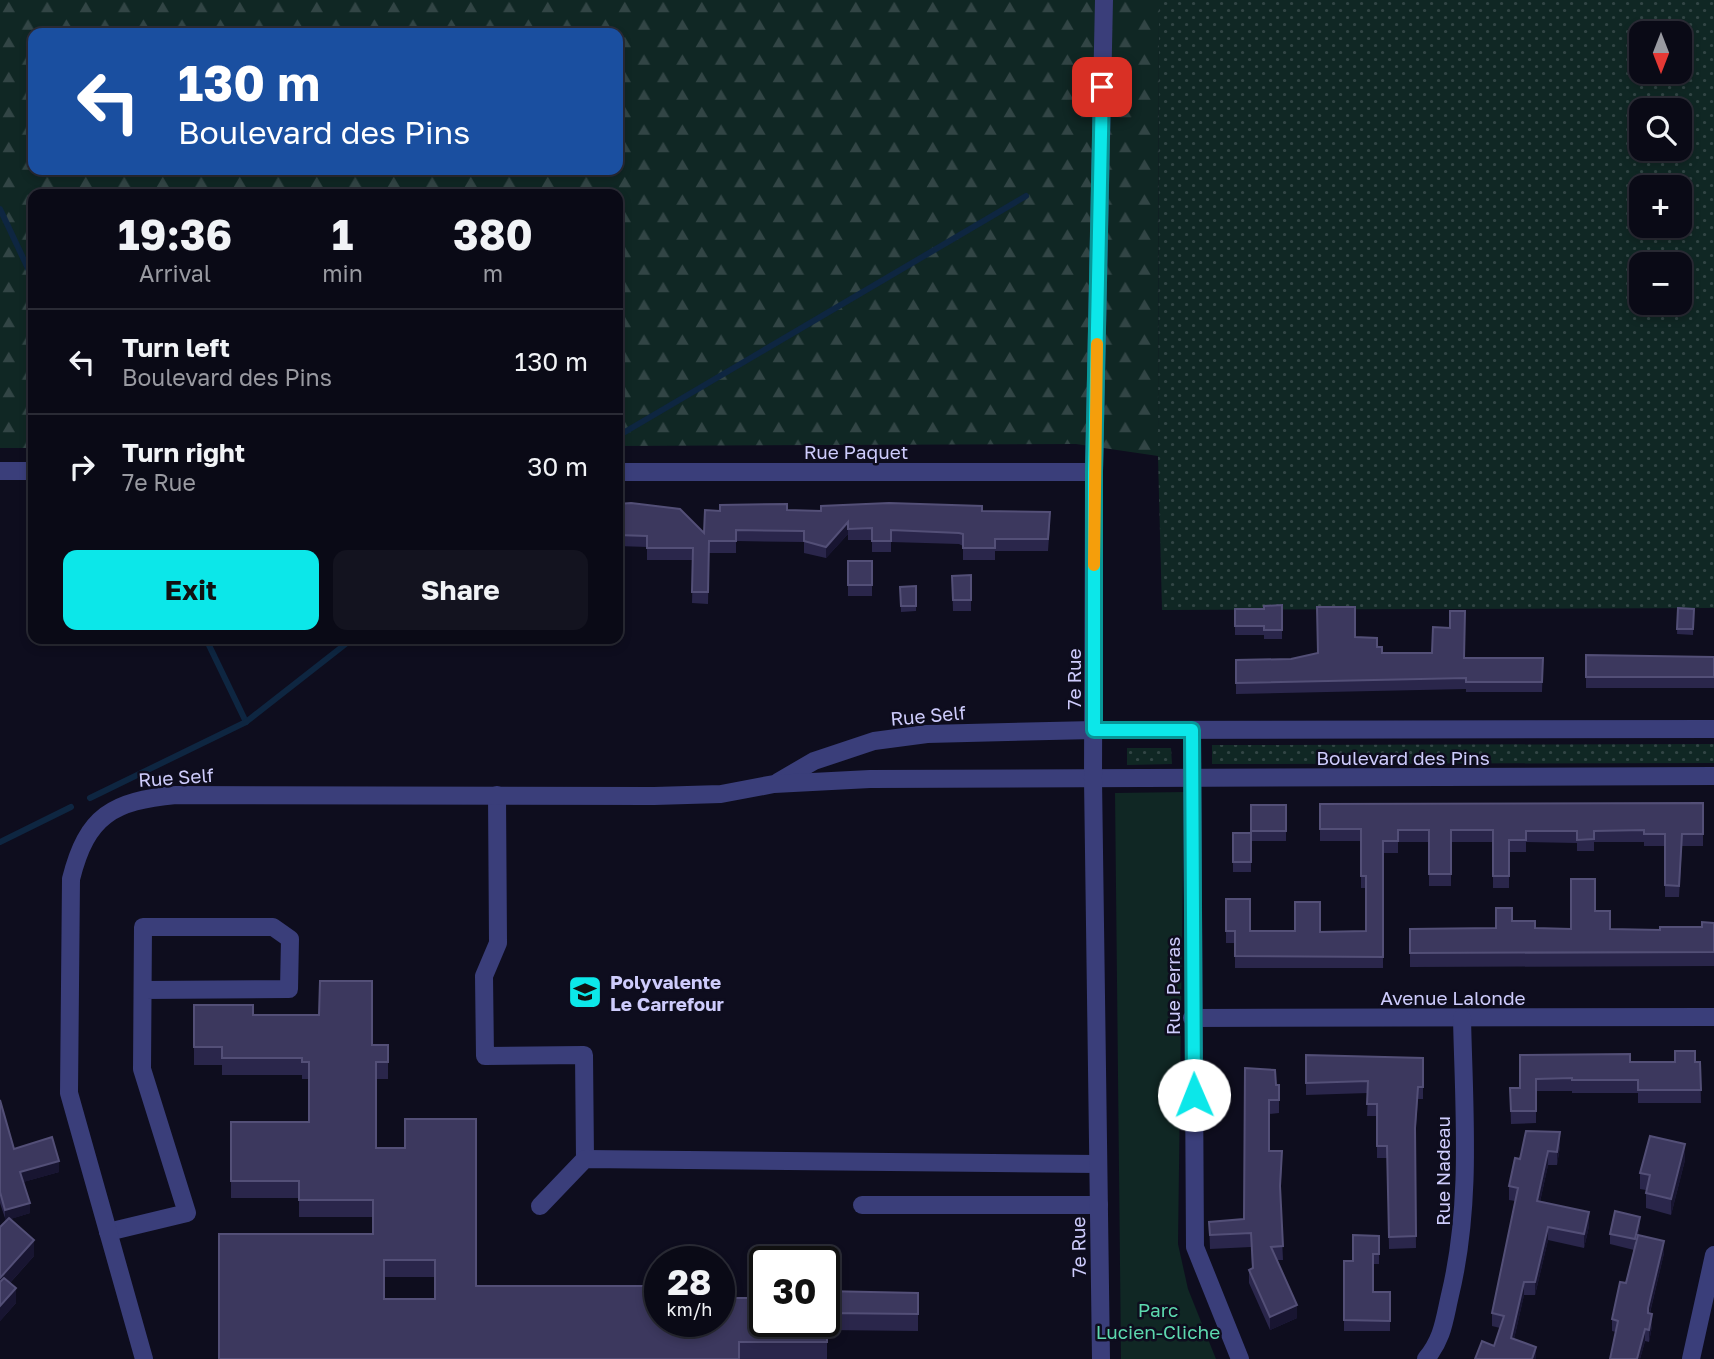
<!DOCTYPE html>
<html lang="en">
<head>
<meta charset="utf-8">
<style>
  :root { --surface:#0a0a16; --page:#13131f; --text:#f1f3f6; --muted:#999aa1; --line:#2a2b35; --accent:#0ce7e9 }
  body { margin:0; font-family:"Golos Text",sans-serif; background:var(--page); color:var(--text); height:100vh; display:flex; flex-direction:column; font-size:26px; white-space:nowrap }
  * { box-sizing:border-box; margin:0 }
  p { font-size:23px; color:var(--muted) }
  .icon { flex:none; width:38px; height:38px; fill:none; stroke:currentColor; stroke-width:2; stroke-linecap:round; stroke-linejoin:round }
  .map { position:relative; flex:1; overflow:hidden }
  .drawer { position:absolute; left:28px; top:189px; width:595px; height:455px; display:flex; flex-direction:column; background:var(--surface); border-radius:14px; box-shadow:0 4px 10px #0003,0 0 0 2px var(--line) }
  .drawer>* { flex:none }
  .hud { position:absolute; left:28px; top:28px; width:595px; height:147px; border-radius:14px; box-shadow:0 4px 10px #0003,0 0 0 2px var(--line); background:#1a4fa0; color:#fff; overflow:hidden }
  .needle { width:46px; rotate:180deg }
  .tools { position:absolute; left:1629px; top:21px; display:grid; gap:14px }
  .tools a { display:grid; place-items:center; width:63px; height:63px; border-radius:14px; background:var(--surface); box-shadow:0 4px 10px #0003,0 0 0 2px var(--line); font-size:35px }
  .speed { position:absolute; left:644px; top:1246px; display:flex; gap:14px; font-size:35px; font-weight:700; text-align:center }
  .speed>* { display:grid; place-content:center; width:91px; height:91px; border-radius:50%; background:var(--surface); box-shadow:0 4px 10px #0003,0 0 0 2px var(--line); line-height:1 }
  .speed small { font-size:18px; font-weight:400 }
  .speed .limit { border:4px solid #111; border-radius:10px; background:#fff; color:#111 }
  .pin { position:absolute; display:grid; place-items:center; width:60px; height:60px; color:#fff; margin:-30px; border-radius:14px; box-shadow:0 4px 10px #0006 }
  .me { position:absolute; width:77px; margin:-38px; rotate:359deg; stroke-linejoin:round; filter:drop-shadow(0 0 5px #0008) }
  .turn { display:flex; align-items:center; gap:24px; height:147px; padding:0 35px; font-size:32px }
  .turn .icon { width:91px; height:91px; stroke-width:2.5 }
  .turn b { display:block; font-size:49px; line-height:60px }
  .eta { display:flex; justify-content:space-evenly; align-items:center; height:119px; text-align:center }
  .eta b { font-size:42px; font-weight:700; line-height:49px }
  .button { display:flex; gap:14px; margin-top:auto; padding:14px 35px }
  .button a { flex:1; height:80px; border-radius:14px; background:var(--accent); color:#111; font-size:28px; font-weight:700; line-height:80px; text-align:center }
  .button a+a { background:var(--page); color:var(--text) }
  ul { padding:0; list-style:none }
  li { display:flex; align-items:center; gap:21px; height:105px; padding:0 35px; border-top:2px solid var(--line) }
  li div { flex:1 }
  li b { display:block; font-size:26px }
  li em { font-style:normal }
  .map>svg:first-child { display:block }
  .grass { fill:url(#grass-dots); fill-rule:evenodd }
  .forest { fill:url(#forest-firs); fill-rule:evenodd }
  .park { fill:#102724 }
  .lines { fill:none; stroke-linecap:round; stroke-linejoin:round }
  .stream { stroke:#0e2641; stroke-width:6 }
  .minor { stroke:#3a3e7a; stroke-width:18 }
  .wall { fill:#2a264b; fill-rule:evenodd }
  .shaded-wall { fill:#181531 }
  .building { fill:#3c385e; stroke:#534f77; stroke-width:2; fill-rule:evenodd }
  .route-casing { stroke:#089697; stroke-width:18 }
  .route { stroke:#0ce7e9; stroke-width:12 }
  .slow { stroke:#f59e0b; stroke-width:12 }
  .labels { text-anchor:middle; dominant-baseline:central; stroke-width:5; stroke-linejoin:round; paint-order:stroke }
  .street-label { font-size:19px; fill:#ceccfc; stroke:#0e0d1e }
  .poi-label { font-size:19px; font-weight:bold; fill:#ceccfc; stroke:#0e0d1e; text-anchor:start }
  .park-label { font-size:19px; fill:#5dd8ae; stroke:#0e0d1e }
</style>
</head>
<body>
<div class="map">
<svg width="1714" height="1359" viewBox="0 0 1714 1359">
  <defs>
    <pattern id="grass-dots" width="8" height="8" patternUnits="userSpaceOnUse" patternTransform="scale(1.75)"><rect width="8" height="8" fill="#102724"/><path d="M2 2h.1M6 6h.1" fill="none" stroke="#324545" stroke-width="1.8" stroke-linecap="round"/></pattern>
    <pattern id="forest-firs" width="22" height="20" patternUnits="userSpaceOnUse" patternTransform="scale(1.75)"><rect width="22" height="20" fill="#102724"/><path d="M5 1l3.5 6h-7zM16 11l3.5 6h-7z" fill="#324545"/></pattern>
  </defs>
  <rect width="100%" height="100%" fill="#0e0d1e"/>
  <g class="grass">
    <path d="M1159,0H1714V608L1162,610L1158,456ZM1642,33H1680V72H1642ZM1642,110H1680V149H1642ZM1642,187H1680V226H1642ZM1642,264H1680V303H1642Z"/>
    <polygon points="1714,744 1714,763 1212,764 1212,745"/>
    <polygon points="1127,748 1171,748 1172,764 1127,765"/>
  </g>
  <path class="forest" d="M0,0H1159L1158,456L1076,444L618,446V194H33V448H0ZM33,33H618V170H33Z"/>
  <polygon class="park" points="1184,792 1178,1244 1188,1289 1216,1359 1121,1359 1115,793"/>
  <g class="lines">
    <g class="stream">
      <polyline points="0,209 33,279"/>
      <polyline points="618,436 1026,196"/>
      <polyline points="206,639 246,722"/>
      <polyline points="90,798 246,722 352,639"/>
      <polyline points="0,842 71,807"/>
    </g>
    <g class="minor">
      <polyline points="0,471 33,471"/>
      <polyline points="618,472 1094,472"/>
      <polyline points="1192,730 1195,1247 1240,1359"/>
      <polyline points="778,782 814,761 874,741 927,734 1094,730 1714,729"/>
      <polyline points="497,795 498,943 484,976 485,1056 584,1055 585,1159"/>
      <polyline points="1192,1018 1714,1017"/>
      <polyline points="862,1205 1099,1205"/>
      <polyline points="540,1206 585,1159 1098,1164"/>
      <polyline points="108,1232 187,1213 142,1069 143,927 273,927 290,939 289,989 143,990"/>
      <path d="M144,1359L69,1093L71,879C87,815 113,801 176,795L654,796L721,794L774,784L870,779L1714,776"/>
      <polyline points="1101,1359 1093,779 1094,472 1104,0"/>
      <path d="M1426,1359C1443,1338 1444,1321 1450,1295C1472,1204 1464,1111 1462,1018"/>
      <polyline points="1691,1359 1714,1255"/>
    </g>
  </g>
  <g class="wall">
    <polygon points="618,504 704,533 787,510 982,511 1050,523 1048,551 995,551 995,560 963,560 963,546 959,544 891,542 891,552 872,552 872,540 848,540 848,534 826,558 804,553 804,542 736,541 736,553 709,553 708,604 692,603 693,560 647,560 647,547 618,546"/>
    <rect x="848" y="561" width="24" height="35"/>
    <polygon points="971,575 971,611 953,611 952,576"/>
    <polygon points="916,586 916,611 901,612 900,587"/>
    <polygon points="1282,605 1282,639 1264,639 1264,635 1235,635 1235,609 1264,609"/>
    <polygon points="1678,608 1694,609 1693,635 1677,634"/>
    <polygon points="1355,637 1377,647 1382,653 1464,658 1543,658 1542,692 1466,692 1466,689 1236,694 1236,660 1291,659 1317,653"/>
    <polygon points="1586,655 1714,657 1714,688 1586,688"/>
    <polygon points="1703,803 1703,846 1682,846 1679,897 1665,897 1665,846 1644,846 1644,842 1594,842 1594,851 1577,851 1577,843 1526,842 1526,852 1509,852 1509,888 1493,888 1493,842 1451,842 1451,886 1429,886 1429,842 1398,842 1398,853 1383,853 1383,968 1235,968 1235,943 1226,943 1226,899 1250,931 1366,931 1366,888 1361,888 1361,841 1320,841 1320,804"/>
    <polygon points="1251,805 1286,805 1286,841 1251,841 1251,872 1233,872 1233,833 1251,833"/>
    <polygon points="1595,911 1610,929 1660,930 1702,927 1714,923 1714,966 1410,967 1410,929 1496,928 1512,921 1535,928 1571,929"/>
    <path d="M194,1005L253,1015L372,1045H388V1079H376V1148L476,1286L660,1321L748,1298L824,1291L918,1293V1331L827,1330V1359H219L373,1234V1217H299V1198H231V1122H309V1079H302V1075H222V1065H194ZM384,1277H435V1299H384Z"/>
    <polygon points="1306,1055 1423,1058 1423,1099 1418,1099 1415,1139 1416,1248 1389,1249 1387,1158 1377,1158 1377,1116 1367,1116 1368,1093 1306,1095"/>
    <polygon points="1520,1055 1630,1062 1700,1062 1701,1103 1638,1103 1638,1093 1572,1093 1572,1091 1536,1091 1536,1123 1511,1124 1510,1088 1520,1088"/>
    <polygon points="1245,1068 1276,1085 1279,1085 1279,1113 1269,1114 1269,1151 1282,1165 1280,1194 1283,1260 1277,1260 1297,1318 1270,1330 1249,1283 1249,1270 1252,1268 1251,1247 1210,1249 1209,1222 1244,1219"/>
    <polygon points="0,1100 14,1149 59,1172 23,1182 30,1213 10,1219 34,1256 10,1283 16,1303 0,1321 0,1227 6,1221 0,1203"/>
    <polygon points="1560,1146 1557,1165 1548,1165 1540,1202 1589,1226 1584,1248 1548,1240 1535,1295 1524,1295 1514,1339 1536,1359 1494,1346 1500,1328 1492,1326 1492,1313 1515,1201 1509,1200 1509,1186 1520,1159"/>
    <polygon points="1685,1160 1671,1215 1646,1208 1646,1190 1640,1189 1640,1173"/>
    <polygon points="1640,1227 1638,1235 1664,1253 1650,1313 1652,1326 1649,1342 1645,1341 1640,1359 1610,1359 1616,1332 1612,1331 1612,1319 1626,1283 1634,1250 1610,1244 1610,1234"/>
    <polygon points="1379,1236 1379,1264 1373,1264 1373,1292 1390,1292 1390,1331 1344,1331 1344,1261 1353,1261"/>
  </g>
  <g class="shaded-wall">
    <polygon points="848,522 848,534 826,558 826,547"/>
    <polygon points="1560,1132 1560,1146 1557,1165 1557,1152"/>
    <polygon points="1685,1144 1685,1160 1671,1215 1671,1199"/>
    <polygon points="1548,1151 1548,1165 1537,1215 1537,1201"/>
    <polygon points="59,1161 59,1172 20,1183 20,1172"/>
    <polygon points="30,1203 30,1213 5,1221 5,1210"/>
    <polygon points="1589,1212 1589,1226 1584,1248 1584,1234"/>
    <polygon points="1640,1217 1640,1227 1635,1250 1635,1239"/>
    <polygon points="1548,1227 1548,1240 1535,1295 1535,1282"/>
    <polygon points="34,1240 34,1256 0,1294 0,1278"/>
    <polygon points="1664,1241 1664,1253 1648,1320 1648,1308"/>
    <polygon points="1524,1282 1524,1295 1511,1352 1511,1338"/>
    <polygon points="16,1288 16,1303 0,1321 0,1306"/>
    <polygon points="1297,1305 1297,1318 1270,1330 1270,1317"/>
    <polygon points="1652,1314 1652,1326 1649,1342 1649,1330"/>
    <polygon points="1645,1329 1645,1341 1640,1359 1637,1359"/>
    <polygon points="1536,1347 1536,1359 1532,1359"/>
  </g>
  <g class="building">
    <polygon points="631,503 680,509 704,533 705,510 720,511 720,505 787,504 787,510 821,511 821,506 889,503 982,506 982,511 1050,512 1048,539 995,539 995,548 963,548 963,534 959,533 891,530 891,541 872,541 872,528 848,529 848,522 826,547 804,541 804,531 736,530 736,541 709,541 708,592 692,592 693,548 647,548 647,536 618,535 618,504"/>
    <rect x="848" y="561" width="24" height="24"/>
    <polygon points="971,575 971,600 953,600 952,576"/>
    <polygon points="916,586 916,606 901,606 900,587"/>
    <polygon points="1282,605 1282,630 1264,630 1264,626 1235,626 1235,609 1264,609 1264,606"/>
    <polygon points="1317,607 1355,607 1355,637 1377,638 1377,647 1382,647 1382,653 1432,653 1433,627 1450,628 1450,611 1465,611 1464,658 1543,658 1542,682 1466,682 1466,678 1236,683 1236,660 1291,659 1318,653"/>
    <polygon points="1678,608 1694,609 1693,629 1677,629"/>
    <polygon points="1586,655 1714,657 1714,677 1586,677"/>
    <polygon points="1703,803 1703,834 1682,834 1679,886 1665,885 1665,834 1644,834 1644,830 1594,831 1594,839 1577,840 1577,831 1526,831 1526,840 1509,840 1509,876 1493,876 1493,830 1451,830 1451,874 1429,874 1429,830 1398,830 1398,841 1383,841 1383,957 1235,956 1235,931 1226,931 1226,899 1250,899 1250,931 1295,931 1295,902 1320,902 1320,932 1366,931 1366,876 1361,876 1361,829 1320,829 1320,804"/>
    <rect x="1251" y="805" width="35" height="26"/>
    <rect x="1233" y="833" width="18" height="29"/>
    <polygon points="1571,879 1595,879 1595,911 1610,911 1610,929 1660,930 1660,927 1702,927 1702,922 1714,923 1714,952 1410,953 1410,929 1496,928 1496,908 1512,908 1512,921 1535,921 1535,928 1571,929"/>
    <path d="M320,981H372V1045H388V1062H376V1148H405V1119H476V1286H660V1321H719V1298H748V1289L765,1290V1321H824V1291L918,1293V1314L827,1313V1342H739V1359H219V1234H373V1200H299V1181H231V1122H309V1062H302V1058H222V1047H194V1005H253V1015H319ZM384,1260H435V1299H384Z"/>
    <polygon points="1675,1051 1695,1051 1695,1062 1700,1062 1701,1090 1638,1090 1638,1080 1572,1080 1572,1078 1536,1079 1536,1111 1511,1111 1510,1088 1520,1088 1520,1055 1630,1054 1630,1062 1675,1062"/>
    <polygon points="1306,1055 1423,1058 1423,1087 1418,1087 1415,1128 1416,1236 1389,1237 1387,1146 1377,1146 1377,1104 1367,1104 1368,1081 1306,1083"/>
    <polygon points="1245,1068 1275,1070 1276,1085 1279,1085 1279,1100 1269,1100 1269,1151 1282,1151 1280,1186 1283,1246 1271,1247 1297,1305 1270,1317 1249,1270 1253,1268 1251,1233 1210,1235 1209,1222 1244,1219"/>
    <polygon points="0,1100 14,1149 52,1137 59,1161 20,1172 30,1203 5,1210 0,1192"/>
    <polygon points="1526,1131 1560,1132 1557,1152 1548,1151 1537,1201 1589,1212 1584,1234 1548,1227 1535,1282 1524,1282 1511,1338 1536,1347 1532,1359 1475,1359 1482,1341 1494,1346 1504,1316 1492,1313 1518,1188 1509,1186 1515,1158 1520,1159"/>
    <polygon points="1650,1136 1685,1144 1671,1199 1646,1193 1650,1175 1640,1173"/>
    <polygon points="1615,1211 1640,1217 1635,1239 1610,1234"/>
    <polygon points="9,1218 34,1240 0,1278 0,1227"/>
    <polygon points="1353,1235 1379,1236 1379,1254 1373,1254 1373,1292 1390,1292 1390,1321 1344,1320 1344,1261 1353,1261"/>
    <polygon points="1638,1235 1664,1241 1648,1308 1648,1313 1652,1314 1649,1330 1645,1329 1637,1359 1610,1359 1618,1321 1612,1319 1620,1282 1626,1283"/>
    <polygon points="4,1278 16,1288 0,1306 0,1282"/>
  </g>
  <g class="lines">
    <g class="route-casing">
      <polyline id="route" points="1102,87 1094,472 1094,730 1192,730 1194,1095"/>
    </g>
    <use href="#route" class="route"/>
    <polyline class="slow" points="1094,565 1097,344"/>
  </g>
  <defs>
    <g id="school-square" transform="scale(1.75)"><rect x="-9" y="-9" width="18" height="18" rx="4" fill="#0ce7e9" stroke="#0e0d1e"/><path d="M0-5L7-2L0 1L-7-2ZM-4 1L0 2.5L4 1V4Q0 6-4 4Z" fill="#111"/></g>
  </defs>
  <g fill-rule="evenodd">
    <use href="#school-square" x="585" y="992"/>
  </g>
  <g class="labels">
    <g class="street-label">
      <text x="856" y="451">Rue Paquet</text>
      <text transform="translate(1073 679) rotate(-90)">7e Rue</text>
      <text transform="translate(928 715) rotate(-5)">Rue Self</text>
      <text x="1403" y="757">Boulevard des Pins</text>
      <text transform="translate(176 777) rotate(-4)">Rue Self</text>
      <text transform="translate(1172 986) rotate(-90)">Rue Perras</text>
      <text x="1453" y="997">Avenue Lalonde</text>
      <text transform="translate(1442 1171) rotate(-90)">Rue Nadeau</text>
      <text transform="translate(1078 1247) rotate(-91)">7e Rue</text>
    </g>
    <g class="poi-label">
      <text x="610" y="981">Polyvalente<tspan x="610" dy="22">Le Carrefour</tspan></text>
    </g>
    <g class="park-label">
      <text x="1158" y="1309">Parc<tspan x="1158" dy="22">Lucien-Cliche</tspan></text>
    </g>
  </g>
</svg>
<div class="tools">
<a><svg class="needle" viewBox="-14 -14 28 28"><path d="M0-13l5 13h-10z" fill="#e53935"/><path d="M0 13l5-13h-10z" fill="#999aa1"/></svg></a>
<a><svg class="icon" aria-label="search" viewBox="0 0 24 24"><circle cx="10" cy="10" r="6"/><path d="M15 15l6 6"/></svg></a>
<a>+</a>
<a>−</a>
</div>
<div class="speed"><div>28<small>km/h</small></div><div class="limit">30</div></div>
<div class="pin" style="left:1102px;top:87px;background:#d93025"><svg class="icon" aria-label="arrive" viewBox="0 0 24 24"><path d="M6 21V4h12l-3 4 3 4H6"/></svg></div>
<svg class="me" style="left:1194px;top:1095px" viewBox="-20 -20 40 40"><circle r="19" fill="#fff"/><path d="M0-13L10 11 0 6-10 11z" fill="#0ce7e9"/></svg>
<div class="hud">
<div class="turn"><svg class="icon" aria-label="left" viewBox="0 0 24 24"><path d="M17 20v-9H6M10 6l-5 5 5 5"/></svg><div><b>130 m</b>Boulevard des Pins</div></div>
</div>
<section class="drawer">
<div class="eta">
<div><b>19:36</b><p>Arrival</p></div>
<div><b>1</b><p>min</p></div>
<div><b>380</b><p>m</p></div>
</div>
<ul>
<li><svg class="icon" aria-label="left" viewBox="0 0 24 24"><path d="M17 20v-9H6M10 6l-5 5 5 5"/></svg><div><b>Turn left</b><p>Boulevard des Pins</p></div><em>130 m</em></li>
<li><svg class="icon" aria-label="right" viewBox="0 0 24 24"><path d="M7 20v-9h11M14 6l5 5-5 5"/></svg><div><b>Turn right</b><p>7e Rue</p></div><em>30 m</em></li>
</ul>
<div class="button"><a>Exit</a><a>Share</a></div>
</section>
</div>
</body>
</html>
